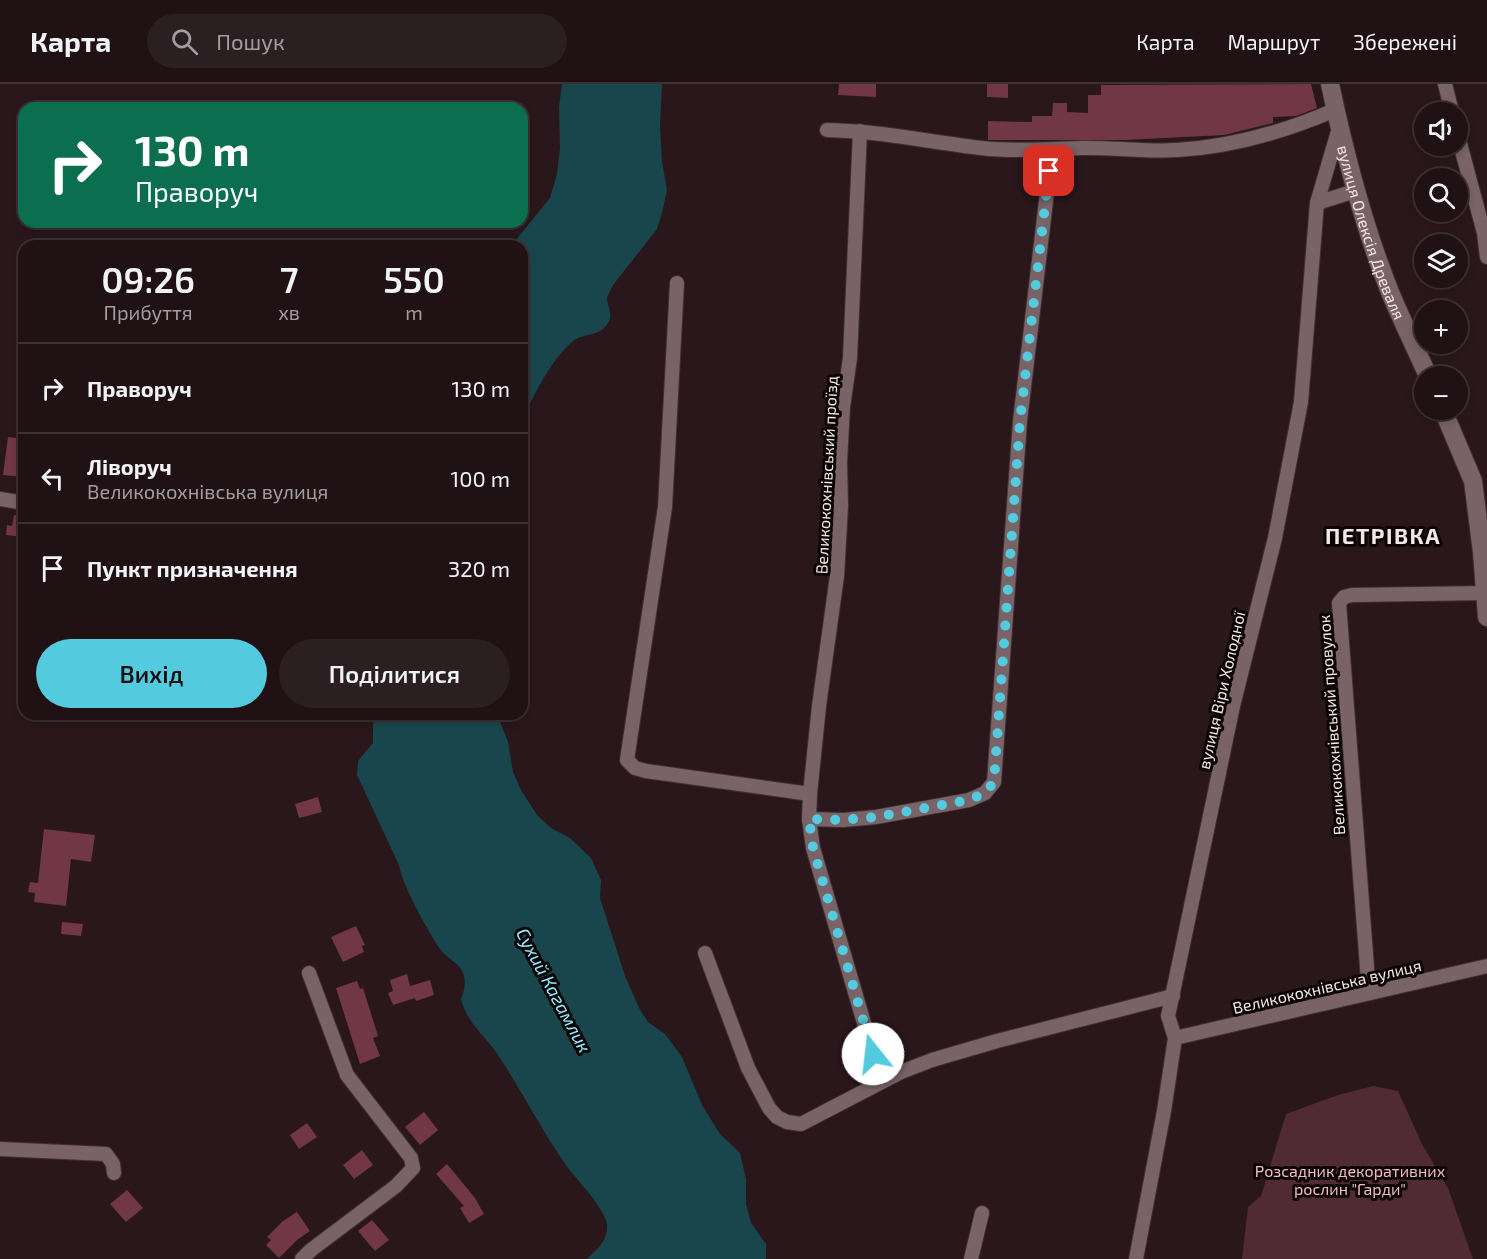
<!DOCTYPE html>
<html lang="uk">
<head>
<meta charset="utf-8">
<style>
  :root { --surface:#1f1114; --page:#2c1f22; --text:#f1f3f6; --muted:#a19da0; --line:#3c3134; --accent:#54cade }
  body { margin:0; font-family:"Exo 2",sans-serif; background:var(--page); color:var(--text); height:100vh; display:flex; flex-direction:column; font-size:22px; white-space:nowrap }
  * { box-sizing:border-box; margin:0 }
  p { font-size:20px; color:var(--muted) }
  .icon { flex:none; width:33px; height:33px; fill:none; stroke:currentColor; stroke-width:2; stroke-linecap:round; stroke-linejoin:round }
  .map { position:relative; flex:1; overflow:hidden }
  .details { position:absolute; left:18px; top:156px; width:510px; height:480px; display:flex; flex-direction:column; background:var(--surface); border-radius:18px; box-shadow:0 3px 9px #0003,0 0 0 2px var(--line) }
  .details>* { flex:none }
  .guide { position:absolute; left:18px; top:18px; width:510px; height:126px; border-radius:18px; box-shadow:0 3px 9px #0003,0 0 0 2px var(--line); background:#0b6e4f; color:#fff; overflow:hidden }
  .fabs { position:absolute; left:1414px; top:18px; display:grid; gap:12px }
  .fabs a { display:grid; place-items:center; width:54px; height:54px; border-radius:50%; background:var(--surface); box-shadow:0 3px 9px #0003,0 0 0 2px var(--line); font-size:30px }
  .pin { position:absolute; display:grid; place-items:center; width:51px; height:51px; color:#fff; margin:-26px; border-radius:12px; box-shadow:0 3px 9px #0006 }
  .me { position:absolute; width:66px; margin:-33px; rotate:344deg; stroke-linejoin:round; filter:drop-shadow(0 0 4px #0008) }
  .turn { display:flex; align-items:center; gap:21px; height:126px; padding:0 18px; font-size:27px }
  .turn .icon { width:78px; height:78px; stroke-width:2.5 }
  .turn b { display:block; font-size:42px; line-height:51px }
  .eta { display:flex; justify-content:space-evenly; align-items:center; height:102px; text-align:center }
  .eta b { font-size:36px; font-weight:600; line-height:42px }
  .action { display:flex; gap:12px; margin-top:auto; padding:12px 18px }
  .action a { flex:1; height:69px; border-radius:36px; background:var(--accent); color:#111; font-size:24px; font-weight:600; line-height:69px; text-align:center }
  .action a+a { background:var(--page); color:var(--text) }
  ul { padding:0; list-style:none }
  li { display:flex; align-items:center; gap:18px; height:90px; padding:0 18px; border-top:2px solid var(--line) }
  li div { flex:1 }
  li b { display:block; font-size:22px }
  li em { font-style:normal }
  header { display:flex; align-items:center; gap:36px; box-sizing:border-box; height:84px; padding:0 30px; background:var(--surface); border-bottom:2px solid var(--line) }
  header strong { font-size:28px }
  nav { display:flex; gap:33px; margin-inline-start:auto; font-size:21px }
  .search { width:420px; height:54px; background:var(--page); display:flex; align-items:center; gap:15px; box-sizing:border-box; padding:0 21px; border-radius:33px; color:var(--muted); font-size:22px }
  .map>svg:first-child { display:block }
  .green { fill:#502b33 }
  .water { fill:#19464d }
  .building { fill:#713745 }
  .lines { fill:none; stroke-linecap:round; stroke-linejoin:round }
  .street-casing { stroke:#3e3133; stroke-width:16 }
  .secondary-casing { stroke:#3e3133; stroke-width:20 }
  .street { stroke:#7a6367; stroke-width:14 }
  .secondary { stroke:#7a6367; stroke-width:18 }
  .route { stroke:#54cade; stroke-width:10; stroke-dasharray:0 18 }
  .labels { text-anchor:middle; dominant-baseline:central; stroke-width:6; stroke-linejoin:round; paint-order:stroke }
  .street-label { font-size:16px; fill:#f4e7e9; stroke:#0c0506 }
  .park-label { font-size:16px; fill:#f4bac5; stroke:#0c0506 }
  .water-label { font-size:18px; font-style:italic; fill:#92eeff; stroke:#0c0506 }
  .district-label { font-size:22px; font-weight:bold; letter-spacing:1.5px; fill:#f4e7e9; stroke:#0c0506 }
</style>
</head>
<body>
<header>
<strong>Карта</strong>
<div class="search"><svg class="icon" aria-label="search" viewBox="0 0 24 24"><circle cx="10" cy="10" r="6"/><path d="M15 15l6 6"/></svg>Пошук</div>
<nav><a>Карта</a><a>Маршрут</a><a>Збережені</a></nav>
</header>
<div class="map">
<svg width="1487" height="1175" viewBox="0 0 1487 1175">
  <rect width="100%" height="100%" fill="#29171b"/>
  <polygon class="green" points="1373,1002 1398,1007 1422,1060 1448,1104 1473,1175 1242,1175 1248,1123 1261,1112 1286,1030 1338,1011"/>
  <g class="water">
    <path d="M562,0H662L660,42L662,78L667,106L662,129L657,145L613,201L607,213C607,223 614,230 608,239C599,254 583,248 572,258C551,276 532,313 522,338V162H511L550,114L557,90L560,64L559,23Z"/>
    <path d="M368,630H497L508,658L513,688L521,706L537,731L551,744L570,754L591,774L601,796L600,814L625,892L639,924L648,938L665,950L682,973L702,1021L720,1050L740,1069L746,1095V1120L751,1139L766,1160V1175H587C597,1165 608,1157 607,1141C606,1126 579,1098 569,1085C542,1048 522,1006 496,968C483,950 466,937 461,915C464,907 466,900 464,892C461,879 447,875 440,865C427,845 403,803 399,781L357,691L358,677L373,659V637Z"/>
  </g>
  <g class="building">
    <polygon points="839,0 876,0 876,13 838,11"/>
    <polygon points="987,0 1008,0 1008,14 987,13"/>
    <polygon points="1311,0 1317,24 1296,32 1273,33 1273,39 1224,51 1125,56 988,56 988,37 1032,38 1032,32 1052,32 1053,19 1067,19 1067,28 1088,29 1088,11 1101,11 1101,1"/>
    <polygon points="8,353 24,355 24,393 3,391"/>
    <polygon points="14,431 24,432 24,453 6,451 7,441 12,442"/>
    <polygon points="318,713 322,728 299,734 295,720"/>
    <polygon points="44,745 95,751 91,778 71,775 66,822 34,818 35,809 28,808 30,798 38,799"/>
    <polygon points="62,838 83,840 81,852 61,850"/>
    <polygon points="356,842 365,861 362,862 364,868 343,878 331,853"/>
    <polygon points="407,890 410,902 430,896 434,911 416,917 415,914 393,921 388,909 393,907 390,896"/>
    <polygon points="357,897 360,905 363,904 378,952 373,954 380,972 360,980 336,904"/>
    <polygon points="424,1028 438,1046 420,1061 405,1043"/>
    <polygon points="307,1039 317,1053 299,1065 290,1051"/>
    <polygon points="362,1066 373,1081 354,1095 343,1081"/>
    <polygon points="447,1080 475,1114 484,1130 469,1139 460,1124 464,1122 436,1090"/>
    <polygon points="127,1106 143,1124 126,1138 110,1120"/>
    <polygon points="297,1128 310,1147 297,1156 279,1174 266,1161 271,1156 267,1153 283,1137"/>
    <polygon points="372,1136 389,1156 375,1167 358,1147"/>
  </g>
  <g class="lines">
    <g class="street-casing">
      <g id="street">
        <polyline points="1445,0 1452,28"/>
        <path d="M827,46C879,47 930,58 981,64C1014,68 1048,65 1081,64C1113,63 1145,68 1177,66C1231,63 1286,47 1335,26"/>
        <polyline points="860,47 850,274 843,323 840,377 841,422 837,492 819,622 810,710 809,735 813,764 873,970 885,996"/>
        <polyline points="1458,52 1484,149 1487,173"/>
        <polyline points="1317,119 1355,107"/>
        <polyline points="677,199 665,423 627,676 635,684 646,687 810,710"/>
        <polyline points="0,415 24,419"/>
        <polyline points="809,735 843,736 876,733 969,716 985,709 994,698 1020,337 1052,66"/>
        <polyline points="705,869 748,984 769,1024 777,1033 787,1038 801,1040 901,988 932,976 997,957 1173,912"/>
        <polyline points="1369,909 1339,519 1344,513 1352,511 1485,509"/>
        <polyline points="1175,954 1487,882"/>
        <polyline points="0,1065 106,1070 113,1080 114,1089"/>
        <polyline points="302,1175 311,1166 396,1102 413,1084 411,1074 347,991 309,889"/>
        <polyline points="971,1175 982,1129"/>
        <polyline points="1136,1175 1164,1027 1175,954 1168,932 1233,622 1275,454 1301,318 1317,119 1339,44"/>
      </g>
    </g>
    <g class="secondary-casing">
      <g id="secondary">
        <path id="s1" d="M1330,0C1345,71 1363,141 1390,208C1402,237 1416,265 1428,292"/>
        <polyline points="1443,326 1473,397 1482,468 1487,533"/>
      </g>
    </g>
    <use href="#street" class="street"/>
    <use href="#secondary" class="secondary"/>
  </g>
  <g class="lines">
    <polyline class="route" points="873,970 813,764 809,735 843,736 876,733 969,716 985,709 994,698 1020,337 1049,87"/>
  </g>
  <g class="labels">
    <g class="street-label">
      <text stroke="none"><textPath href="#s1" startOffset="154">вулиця Олексія Древаля</textPath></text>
      <text transform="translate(826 391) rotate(-87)">Великокохнівський проїзд</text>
      <text transform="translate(1221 606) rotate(-77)">вулиця Віри Холодної</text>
      <text transform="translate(1331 641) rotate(-94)">Великокохнівський провулок</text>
      <text transform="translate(1327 902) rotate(-13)">Великокохнівська вулиця</text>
    </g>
    <g class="park-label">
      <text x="1350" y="1086">Розсадник декоративних<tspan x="1350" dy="18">рослин "Гарди"</tspan></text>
    </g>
    <g class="water-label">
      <text transform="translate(554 906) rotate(62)">Сухий Кагамлик</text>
    </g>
    <g class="district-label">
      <text x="1383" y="451">ПЕТРІВКА</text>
    </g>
  </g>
</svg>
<div class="fabs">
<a><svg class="icon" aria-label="sound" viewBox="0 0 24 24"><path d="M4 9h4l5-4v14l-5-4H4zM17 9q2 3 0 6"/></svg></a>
<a><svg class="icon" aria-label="search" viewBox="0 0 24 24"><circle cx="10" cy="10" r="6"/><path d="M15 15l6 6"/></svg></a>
<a><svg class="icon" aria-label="layers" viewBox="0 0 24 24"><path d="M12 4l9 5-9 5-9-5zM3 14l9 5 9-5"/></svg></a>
<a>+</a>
<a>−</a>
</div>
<div class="pin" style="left:1049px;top:87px;background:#d93025"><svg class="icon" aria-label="arrive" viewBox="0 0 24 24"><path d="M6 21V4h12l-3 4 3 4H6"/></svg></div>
<svg class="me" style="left:873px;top:970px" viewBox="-20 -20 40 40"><circle r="19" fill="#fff"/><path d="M0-13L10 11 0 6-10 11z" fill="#54cade"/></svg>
<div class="guide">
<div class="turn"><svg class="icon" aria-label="right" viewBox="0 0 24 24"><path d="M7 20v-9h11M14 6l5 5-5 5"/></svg><div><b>130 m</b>Праворуч</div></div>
</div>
<section class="details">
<div class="eta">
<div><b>09:26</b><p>Прибуття</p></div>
<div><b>7</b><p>хв</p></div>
<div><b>550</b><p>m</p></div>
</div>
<ul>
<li><svg class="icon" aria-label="right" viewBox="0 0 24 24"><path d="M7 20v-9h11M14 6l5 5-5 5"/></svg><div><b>Праворуч</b></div><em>130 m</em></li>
<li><svg class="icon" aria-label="left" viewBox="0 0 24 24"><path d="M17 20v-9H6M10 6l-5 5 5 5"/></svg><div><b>Ліворуч</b><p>Великокохнівська вулиця</p></div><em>100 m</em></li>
<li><svg class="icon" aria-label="arrive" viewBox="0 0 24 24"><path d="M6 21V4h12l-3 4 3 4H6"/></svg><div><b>Пункт призначення</b></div><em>320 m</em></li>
</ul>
<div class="action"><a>Вихід</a><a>Поділитися</a></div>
</section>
</div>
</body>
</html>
